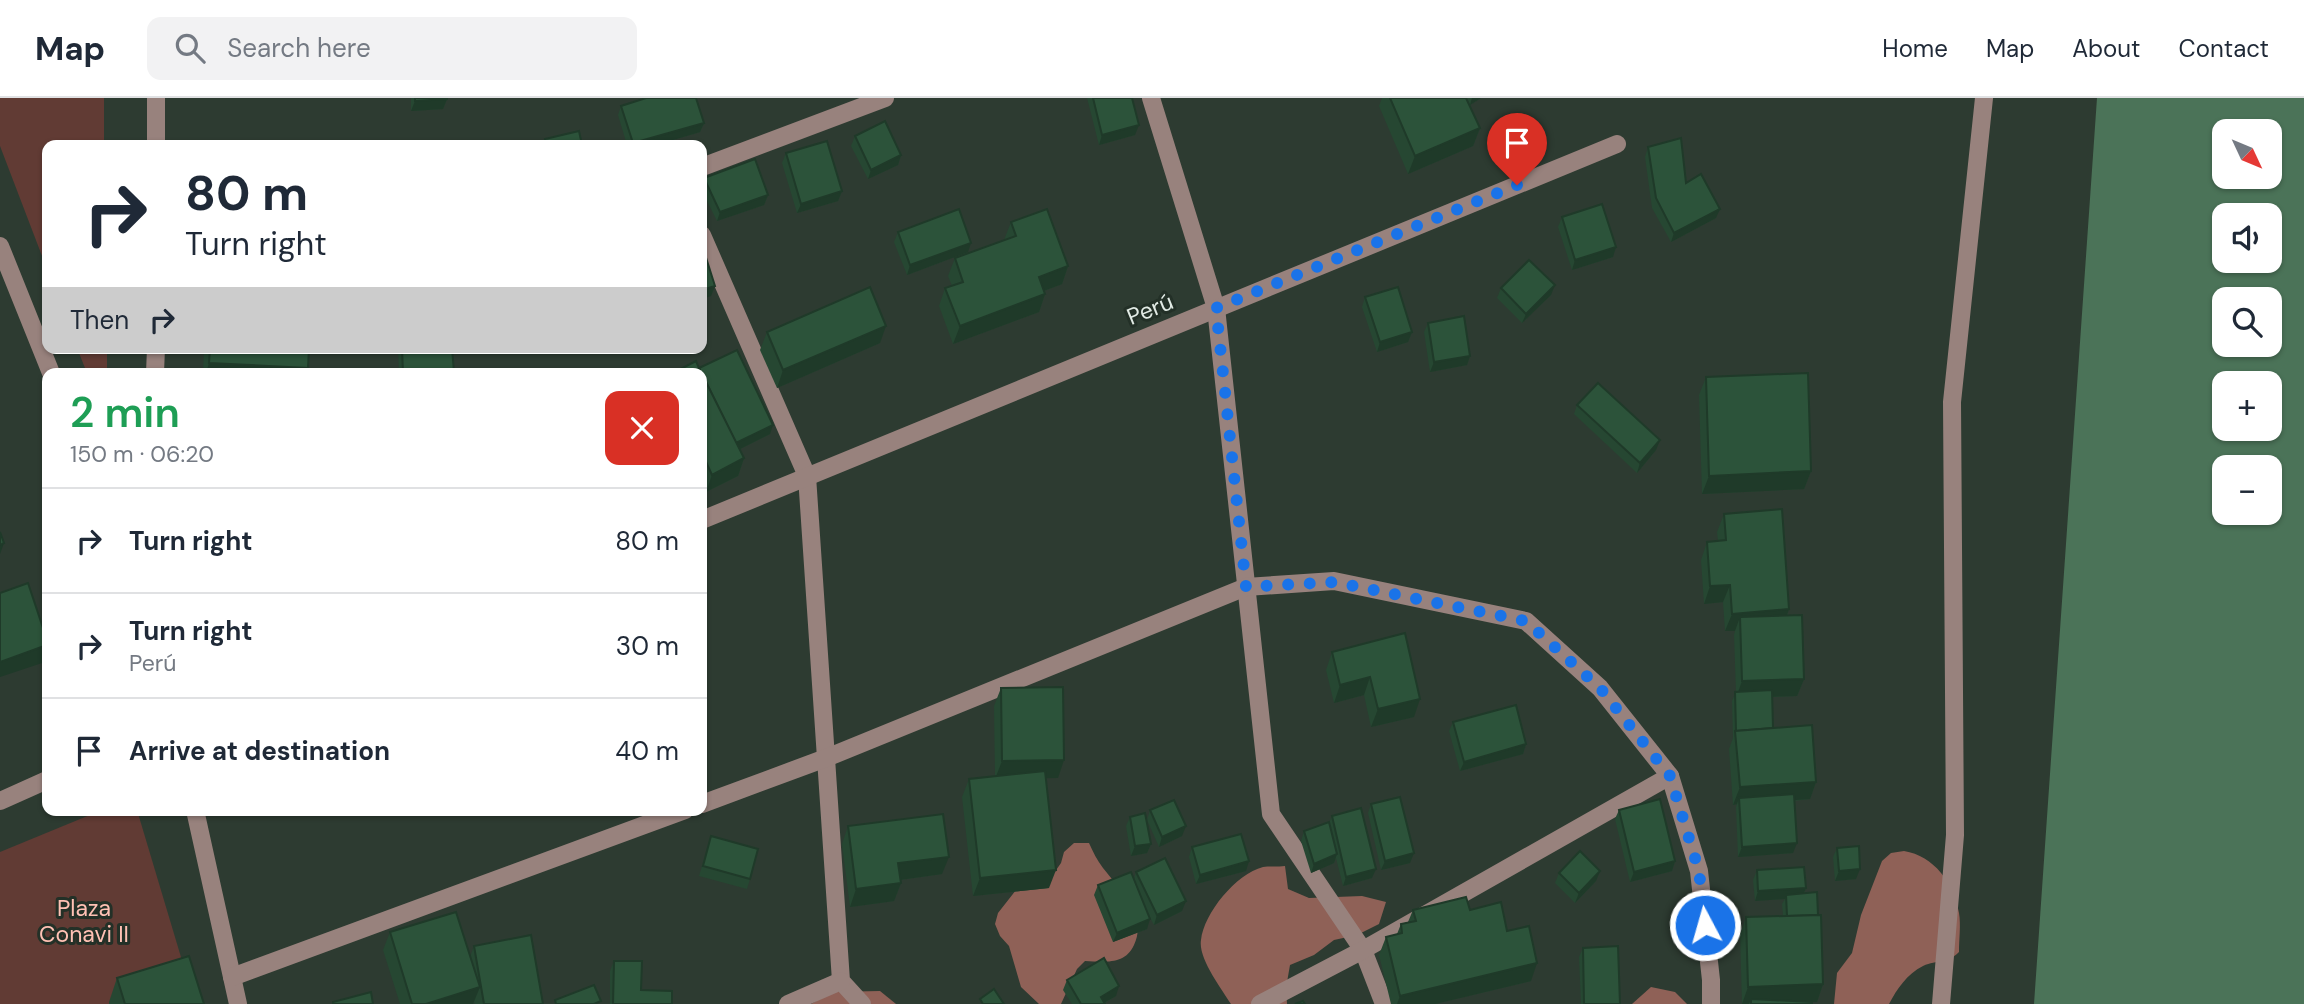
<!DOCTYPE html>
<html lang="en">
<head>
<meta charset="utf-8">
<style>
  :root { --surface:#fff; --page:#f2f2f3; --text:#1f2937; --muted:#747a83; --line:#e0e1e3 }
  body { margin:0; font-family:"DM Sans",sans-serif; background:var(--page); color:var(--text); height:100vh; display:flex; flex-direction:column; font-size:26px; white-space:nowrap }
  * { box-sizing:border-box; margin:0 }
  p { font-size:23px; color:var(--muted) }
  .icon { flex:none; width:38px; height:38px; fill:none; stroke:currentColor; stroke-width:2; stroke-linecap:round; stroke-linejoin:round }
  .map { position:relative; flex:1; overflow:hidden }
  .details { position:absolute; left:42px; top:270px; width:665px; height:448px; display:flex; flex-direction:column; background:var(--surface); border-radius:14px; box-shadow:0 2px 5px #0004 }
  .details>* { flex:none }
  .banner { position:absolute; left:42px; top:42px; width:665px; height:214px; border-radius:14px; box-shadow:0 2px 5px #0004; background:#fff; color:var(--text); overflow:hidden }
  .needle { width:46px; rotate:134deg }
  .tools { position:absolute; left:2212px; top:21px; display:grid; gap:14px }
  .tools a { display:grid; place-items:center; width:70px; height:70px; border-radius:14px; background:var(--surface); box-shadow:0 2px 5px #0004; font-size:35px }
  .pin { position:absolute; display:grid; place-items:center; width:60px; height:60px; color:#fff; margin:-72px -30px; border-radius:50% 50% 50% 0; rotate:-45deg; box-shadow:0 0 7px #0007 }
  .pin .icon { rotate:45deg }
  .me { position:absolute; width:77px; margin:-38px; rotate:354deg; stroke-linejoin:round; filter:drop-shadow(0 0 5px #0008) }
  .turn { display:flex; align-items:center; gap:24px; height:147px; padding:0 28px; font-size:32px }
  .turn .icon { width:91px; height:91px; stroke-width:2.5 }
  .turn b { display:block; font-size:49px; line-height:60px }
  .then { display:flex; align-items:center; height:66px; padding:0 28px; background:#0003; gap:14px; font-size:26px }
  .round { display:grid; place-items:center; flex:none; width:74px; height:74px; border-radius:14px; background:var(--page) }
  .head { display:flex; align-items:center; justify-content:space-between; height:119px; padding:0 28px }
  h1 { font-size:42px; font-weight:600; line-height:52px; color:#1e9e55 }
  ul { padding:0; list-style:none }
  li { display:flex; align-items:center; gap:21px; height:105px; padding:0 28px; border-top:2px solid var(--line) }
  li div { flex:1 }
  li b { display:block; font-size:26px }
  li em { font-style:normal }
  header { display:flex; align-items:center; gap:42px; box-sizing:border-box; height:98px; padding:0 35px; background:var(--surface); border-bottom:2px solid var(--line) }
  header strong { font-size:33px }
  nav { display:flex; gap:38px; margin-inline-start:auto; font-size:24px }
  .search { width:490px; height:63px; background:var(--page); display:flex; align-items:center; gap:18px; box-sizing:border-box; padding:0 24px; border-radius:14px; color:var(--muted); font-size:26px }
  .map>svg:first-child { display:block }
  .green { fill:#613b34 }
  .forest { fill:#8f6157 }
  .water { fill:#4b7358; fill-rule:evenodd }
  .lines { fill:none; stroke-linecap:round; stroke-linejoin:round }
  .minor { stroke:#98827d; stroke-width:18 }
  .wall { fill:#264732 }
  .shaded-wall { fill:#1f3a29 }
  .building { fill:#2c533a; stroke:#1f3a29; stroke-width:2 }
  .route { stroke:#1a73e8; stroke-width:12; stroke-dasharray:0 21.6 }
  .labels { text-anchor:middle; dominant-baseline:central; stroke-width:6; stroke-linejoin:round; paint-order:stroke }
  .street-label { font-size:23px; fill:#e2ebe5; stroke:#233027 }
  .park-label { font-size:23px; fill:#ffc1b4; stroke:#233027 }
</style>
</head>
<body>
<header>
<strong>Map</strong>
<div class="search"><svg class="icon" aria-label="search" viewBox="0 0 24 24"><circle cx="10" cy="10" r="6"/><path d="M15 15l6 6"/></svg>Search here</div>
<nav><a>Home</a><a>Map</a><a>About</a><a>Contact</a></nav>
</header>
<div class="map">
<svg width="2304" height="906" viewBox="0 0 2304 906">
  <rect width="100%" height="100%" fill="#2d3b31"/>
  <g class="green">
    <polygon points="0,0 104,0 104,47 47,47 47,171 0,48"/>
    <polygon points="77,250 107,250 107,275 87,275"/>
    <polygon points="102,712 137,712 195,906 0,906 0,754"/>
  </g>
  <g class="forest">
    <path d="M1074,745H1089C1093,754 1097,762 1103,770C1120,792 1148,817 1134,847C1125,867 1104,864 1085,863L1077,871L1061,906H1039L1021,889L1009,848L1000,838L995,826L998,815L1020,787L1054,775L1061,765L1064,754Z"/>
    <path d="M1904,753C1934,758 1954,785 1959,815C1961,827 1959,841 1959,854C1946,867 1938,861 1923,868C1907,876 1897,891 1889,906H1834L1837,875L1852,855L1861,817L1882,763L1891,755Z"/>
    <path d="M1285,768L1288,791L1309,800L1362,798L1386,804L1379,826L1357,837L1334,842L1314,857L1290,867L1286,890L1287,906H1231C1221,890 1198,860 1201,842C1204,815 1236,776 1263,769C1270,768 1278,769 1285,768Z"/>
    <polygon points="1651,889 1675,894 1687,906 1632,906"/>
    <polygon points="880,893 896,906 811,906 833,894"/>
  </g>
  <path class="water" d="M2097,0H2304V906H2034ZM2224,33H2270V79H2224ZM2224,117H2270V163H2224ZM2224,201H2270V247H2224ZM2224,285H2270V331H2224ZM2224,369H2270V415H2224Z"/>
  <g class="lines">
    <g class="minor">
      <polyline points="156,0 156,47"/>
      <polyline points="1151,0 1216,210 1271,716 1363,852 1384,906"/>
      <polyline points="702,69 885,0"/>
      <polyline points="702,137 807,378 841,883 862,906"/>
      <polyline points="0,148 51,275"/>
      <polyline points="155,275 156,250"/>
      <polyline points="702,422 1617,46"/>
      <polyline points="0,703 47,682"/>
      <polyline points="702,706 826,660 1246,489 1334,483 1526,523 1600,590 1670,678 1699,773 1711,882 1711,906"/>
      <polyline points="195,712 238,906"/>
      <polyline points="232,879 685,712"/>
      <polyline points="788,906 841,883"/>
      <polyline points="1260,906 1363,852 1670,678"/>
      <polyline points="1941,906 1955,737 1952,304 1984,0"/>
    </g>
  </g>
  <g class="wall">
    <polygon points="411,0 447,0 447,1 443,11 411,13"/>
    <polygon points="1087,0 1132,0 1135,37 1099,47"/>
    <polygon points="1382,0 1481,0 1470,7 1480,30 1473,48 1408,76 1379,8"/>
    <polygon points="621,8 704,25 700,34 656,47 627,47 618,17"/>
    <polygon points="855,38 901,57 898,67 868,81 851,48"/>
    <polygon points="1648,49 1686,85 1716,120 1671,144 1652,110 1645,59"/>
    <polygon points="786,55 842,93 838,103 797,115 782,65"/>
    <polygon points="704,80 768,97 764,107 717,123 702,93 702,85"/>
    <polygon points="1562,119 1613,159 1572,172 1558,129"/>
    <polygon points="1011,124 1068,168 1062,186 1044,193 1045,196 1039,214 953,246 939,208 945,190 952,188 948,178 955,160 1004,142"/>
    <polygon points="898,134 968,154 907,177 894,144"/>
    <polygon points="1501,190 1551,197 1522,225 1497,200"/>
    <polygon points="1365,199 1412,234 1408,244 1377,254 1362,209"/>
    <polygon points="1428,225 1470,258 1467,267 1430,274 1424,234"/>
    <polygon points="767,234 880,245 777,290 760,252"/>
    <polygon points="204,250 309,250 307,275 203,275"/>
    <polygon points="398,250 452,250 454,275 399,275"/>
    <polygon points="699,271 770,336 740,351 744,360 738,378 706,394 702,386 702,275"/>
    <polygon points="1706,279 1811,373 1804,391 1702,396 1699,297"/>
    <polygon points="1577,307 1656,352 1637,375 1574,316"/>
    <polygon points="1724,416 1789,511 1787,518 1804,581 1797,598 1772,599 1773,630 1816,684 1810,701 1794,703 1793,755 1738,759 1736,709 1737,706 1733,707 1729,651 1733,640 1732,603 1736,594 1734,537 1735,533 1725,533 1723,504 1704,506 1701,462 1707,444 1718,443 1717,434"/>
    <polygon points="1405,535 1414,619 1371,629 1364,597 1334,605 1326,572 1332,554"/>
    <polygon points="1001,590 1058,680 1046,680 1049,790 973,798 962,699 969,681 995,678 994,608"/>
    <polygon points="1453,624 1526,646 1523,656 1460,673 1449,633"/>
    <polygon points="1371,706 1410,765 1381,772 1368,715"/>
    <polygon points="1150,712 1182,738 1159,749 1147,722"/>
    <polygon points="1619,712 1675,763 1672,773 1630,784 1615,721"/>
    <polygon points="1332,718 1372,780 1343,788 1336,760 1334,765 1311,775 1301,743 1304,733 1329,725"/>
    <polygon points="1130,719 1151,746 1147,755 1131,758 1126,728"/>
    <polygon points="848,728 942,776 900,782 901,785 894,803 850,809 842,746"/>
    <polygon points="711,738 750,781 747,791 699,778"/>
    <polygon points="1192,749 1246,773 1196,786 1189,759"/>
    <polygon points="1837,750 1856,781 1835,783 1833,759"/>
    <polygon points="1757,772 1806,790 1804,795 1823,886 1817,904 1812,904 1812,906 1742,906 1740,837 1746,819 1783,818 1782,806 1785,801 1755,803 1753,782"/>
    <polygon points="1136,774 1182,813 1154,827 1148,816 1147,831 1113,844 1094,797 1098,787 1134,781"/>
    <polygon points="1559,775 1596,783 1575,805 1555,785"/>
    <polygon points="1413,812 1470,812 1507,833 1531,883 1435,906 1391,906 1379,857 1386,839 1397,836 1401,826 1408,824"/>
    <polygon points="390,834 470,859 474,848 543,906 475,906 474,904 473,906 400,906 383,852"/>
    <polygon points="1583,850 1620,906 1581,906 1579,859"/>
    <polygon points="614,863 641,892 672,906 610,906 610,873"/>
    <polygon points="117,880 204,906 109,906 109,904"/>
    <polygon points="1067,882 1116,898 1105,905 1105,906 1072,906 1063,892"/>
  </g>
  <g class="shaded-wall">
    <polygon points="1472,0 1481,0 1470,7"/>
    <polygon points="447,1 443,11 411,13 415,3"/>
    <polygon points="704,25 700,34 656,47 632,47 633,45"/>
    <polygon points="1139,27 1135,37 1099,47 1102,37"/>
    <polygon points="1480,30 1473,48 1408,76 1415,58"/>
    <polygon points="901,57 898,67 868,81 871,72"/>
    <polygon points="842,93 838,103 797,115 801,106"/>
    <polygon points="768,97 764,107 717,123 720,114"/>
    <polygon points="1720,111 1716,120 1671,144 1674,135"/>
    <polygon points="971,145 968,154 907,177 910,167"/>
    <polygon points="1616,149 1613,159 1572,172 1575,162"/>
    <polygon points="1068,168 1062,186 1033,197 1039,179"/>
    <polygon points="1555,187 1551,197 1522,225 1526,216"/>
    <polygon points="715,188 711,198 702,201 702,192"/>
    <polygon points="1045,196 1039,214 953,246 960,228"/>
    <polygon points="886,228 880,245 777,290 783,272"/>
    <polygon points="1412,234 1408,244 1377,254 1380,244"/>
    <polygon points="1470,258 1467,267 1430,274 1434,264"/>
    <polygon points="209,265 308,270 307,275 206,275"/>
    <polygon points="773,327 770,336 732,355 736,345"/>
    <polygon points="1660,342 1656,352 1637,375 1640,365"/>
    <polygon points="744,360 738,378 706,394 712,377"/>
    <polygon points="1811,373 1804,391 1702,396 1709,378"/>
    <polygon points="4,445 0,456 0,447"/>
    <polygon points="1730,487 1723,504 1704,506 1710,488"/>
    <polygon points="1789,511 1783,529 1740,519 1735,533 1725,533 1732,516"/>
    <polygon points="47,547 47,552 42,565 0,579 0,564"/>
    <polygon points="1370,579 1364,597 1334,605 1340,587"/>
    <polygon points="1804,581 1797,598 1736,600 1742,583"/>
    <polygon points="1420,601 1414,619 1371,629 1378,611"/>
    <polygon points="1526,646 1523,656 1460,673 1464,664"/>
    <polygon points="1064,662 1058,680 995,681 1002,663"/>
    <polygon points="1816,684 1810,701 1740,706 1739,700 1737,706 1733,707 1740,689"/>
    <polygon points="1186,728 1182,738 1159,749 1162,739"/>
    <polygon points="1797,745 1793,755 1738,759 1742,749"/>
    <polygon points="1151,746 1147,755 1131,758 1135,748"/>
    <polygon points="1414,755 1410,765 1381,772 1385,763"/>
    <polygon points="1337,756 1334,765 1311,775 1314,766"/>
    <polygon points="949,759 942,776 892,783 898,765"/>
    <polygon points="1249,763 1246,773 1196,786 1200,777"/>
    <polygon points="1675,763 1672,773 1630,784 1634,774"/>
    <polygon points="1376,771 1372,780 1343,788 1346,779"/>
    <polygon points="1860,771 1856,781 1835,783 1839,773"/>
    <polygon points="1056,772 1049,790 973,798 980,780"/>
    <polygon points="1600,773 1596,783 1575,805 1579,795"/>
    <polygon points="901,785 894,803 850,809 856,791"/>
    <polygon points="1806,790 1802,799 1786,797 1785,801 1755,803 1758,793"/>
    <polygon points="1186,803 1182,813 1154,827 1157,817"/>
    <polygon points="1150,821 1147,831 1113,844 1117,835"/>
    <polygon points="1537,865 1531,883 1435,906 1397,906 1400,898"/>
    <polygon points="1823,886 1817,904 1751,906 1751,901 1749,906 1742,906 1748,889"/>
    <polygon points="1119,888 1116,898 1102,906 1101,899"/>
    <polygon points="480,889 473,906 426,906"/>
  </g>
  <g class="building">
    <polygon points="415,0 447,0 447,1 415,3"/>
    <polygon points="646,0 696,0 704,25 633,45 621,8"/>
    <polygon points="1093,0 1132,0 1139,27 1102,37"/>
    <polygon points="1390,0 1466,0 1480,30 1415,58"/>
    <polygon points="885,23 901,57 871,72 855,38"/>
    <polygon points="579,33 582,47 546,47 545,41"/>
    <polygon points="1681,40 1686,85 1701,76 1720,111 1674,135 1656,100 1648,49"/>
    <polygon points="369,43 370,47 331,47"/>
    <polygon points="827,43 842,93 801,106 786,55"/>
    <polygon points="755,61 768,97 720,114 704,80"/>
    <polygon points="1602,106 1616,149 1575,162 1562,119"/>
    <polygon points="959,111 971,145 910,167 898,134"/>
    <polygon points="1047,111 1068,168 1039,179 1045,196 960,228 945,190 963,184 955,160 1016,138 1011,124"/>
    <polygon points="702,147 715,188 702,192"/>
    <polygon points="1529,162 1555,187 1526,216 1501,190"/>
    <polygon points="870,189 886,228 783,272 767,234"/>
    <polygon points="1398,189 1412,234 1380,244 1365,199"/>
    <polygon points="1464,218 1470,258 1434,264 1428,225"/>
    <polygon points="210,250 309,250 308,270 209,265"/>
    <polygon points="402,250 452,250 454,274 403,275"/>
    <polygon points="737,252 773,327 736,345 699,270"/>
    <polygon points="696,263 701,275 673,275"/>
    <polygon points="1808,275 1811,373 1709,378 1706,279"/>
    <polygon points="702,276 744,360 712,377 702,355"/>
    <polygon points="1598,285 1660,342 1640,365 1577,307"/>
    <polygon points="1782,411 1789,511 1732,516 1730,487 1710,488 1707,444 1726,442 1724,416"/>
    <polygon points="0,434 4,445 0,447"/>
    <polygon points="28,485 47,542 47,547 0,564 0,495"/>
    <polygon points="1802,517 1804,581 1742,583 1740,519"/>
    <polygon points="1405,535 1420,601 1378,611 1370,579 1340,587 1332,554"/>
    <polygon points="1063,589 1064,662 1002,663 1001,590"/>
    <polygon points="1772,592 1773,630 1736,633 1735,594"/>
    <polygon points="1516,607 1526,646 1464,664 1453,624"/>
    <polygon points="1812,627 1816,684 1740,689 1735,633"/>
    <polygon points="1045,673 1056,772 980,780 969,681"/>
    <polygon points="1794,696 1797,745 1742,749 1739,700"/>
    <polygon points="1400,699 1414,755 1385,763 1371,706"/>
    <polygon points="1660,701 1675,763 1634,774 1619,712"/>
    <polygon points="1174,702 1186,728 1162,739 1150,712"/>
    <polygon points="1361,710 1376,771 1346,779 1332,718"/>
    <polygon points="1145,715 1151,746 1135,748 1130,719"/>
    <polygon points="943,716 949,759 898,765 901,785 856,791 848,728"/>
    <polygon points="1329,724 1337,756 1314,766 1304,733"/>
    <polygon points="1241,736 1249,763 1200,777 1192,749"/>
    <polygon points="711,738 758,751 750,781 703,768"/>
    <polygon points="1859,748 1860,771 1839,773 1837,750"/>
    <polygon points="1580,753 1600,773 1579,795 1559,775"/>
    <polygon points="1165,760 1186,803 1157,817 1136,774"/>
    <polygon points="1804,769 1806,790 1758,793 1757,772"/>
    <polygon points="1131,774 1150,821 1117,835 1098,787"/>
    <polygon points="1817,794 1818,817 1787,818 1786,797"/>
    <polygon points="1466,799 1470,812 1501,804 1507,833 1529,828 1537,865 1400,898 1386,839 1402,835 1401,826 1416,823 1413,812"/>
    <polygon points="456,814 480,889 426,906 412,906 390,834"/>
    <polygon points="1821,817 1823,886 1748,889 1746,819"/>
    <polygon points="531,837 543,906 484,906 474,848"/>
    <polygon points="1618,848 1620,906 1584,906 1583,850"/>
    <polygon points="189,858 204,906 125,906 117,880"/>
    <polygon points="1104,860 1119,888 1101,899 1105,906 1081,906 1067,882"/>
    <polygon points="614,863 642,863 641,892 672,893 672,906 613,906"/>
    <polygon points="594,887 601,903 594,906 556,906 555,902"/>
    <polygon points="994,891 1004,906 983,906 980,901"/>
    <polygon points="371,894 373,906 333,906 333,904"/>
    <polygon points="1751,901 1812,904 1812,906 1751,906"/>
    <polygon points="1303,903 1305,906 1295,906"/>
  </g>
  <g class="lines">
    <polyline class="route" points="1517,87 1216,210 1246,489 1334,484 1526,523 1600,590 1670,678 1699,773 1705,827"/>
  </g>
  <g class="labels">
    <g class="street-label">
      <text transform="translate(1150 211) rotate(-22)">Perú</text>
    </g>
    <g class="park-label">
      <text x="84" y="810">Plaza<tspan x="84" dy="26">Conavi II</tspan></text>
    </g>
  </g>
</svg>
<div class="tools">
<a><svg class="needle" viewBox="-14 -14 28 28"><path d="M0-13l5 13h-10z" fill="#e53935"/><path d="M0 13l5-13h-10z" fill="#747a83"/></svg></a>
<a><svg class="icon" aria-label="sound" viewBox="0 0 24 24"><path d="M4 9h4l5-4v14l-5-4H4zM17 9q2 3 0 6"/></svg></a>
<a><svg class="icon" aria-label="search" viewBox="0 0 24 24"><circle cx="10" cy="10" r="6"/><path d="M15 15l6 6"/></svg></a>
<a>+</a>
<a>−</a>
</div>
<div class="pin" style="left:1517px;top:87px;background:#d93025"><svg class="icon" aria-label="arrive" viewBox="0 0 24 24"><path d="M6 21V4h12l-3 4 3 4H6"/></svg></div>
<svg class="me" style="left:1705px;top:827px" viewBox="-20 -20 40 40"><circle r="17" fill="#1a73e8" stroke="#fff" stroke-width="3"/><path d="M0-11L8 9 0 5-8 9z" fill="#fff"/></svg>
<div class="banner">
<div class="turn"><svg class="icon" aria-label="right" viewBox="0 0 24 24"><path d="M7 20v-9h11M14 6l5 5-5 5"/></svg><div><b>80 m</b>Turn right</div></div>
<div class="then">Then<svg class="icon" aria-label="right" viewBox="0 0 24 24"><path d="M7 20v-9h11M14 6l5 5-5 5"/></svg></div>
</div>
<section class="details">
<div class="head"><div><h1>2 min</h1><p>150 m · 06:20</p></div><a class="round" style="background:#d93025;color:#fff"><svg class="icon" aria-label="close" viewBox="0 0 24 24"><path d="M6 6l12 12M18 6L6 18"/></svg></a></div>
<ul>
<li><svg class="icon" aria-label="right" viewBox="0 0 24 24"><path d="M7 20v-9h11M14 6l5 5-5 5"/></svg><div><b>Turn right</b></div><em>80 m</em></li>
<li><svg class="icon" aria-label="right" viewBox="0 0 24 24"><path d="M7 20v-9h11M14 6l5 5-5 5"/></svg><div><b>Turn right</b><p>Perú</p></div><em>30 m</em></li>
<li><svg class="icon" aria-label="arrive" viewBox="0 0 24 24"><path d="M6 21V4h12l-3 4 3 4H6"/></svg><div><b>Arrive at destination</b></div><em>40 m</em></li>
</ul>
</section>
</div>
</body>
</html>
